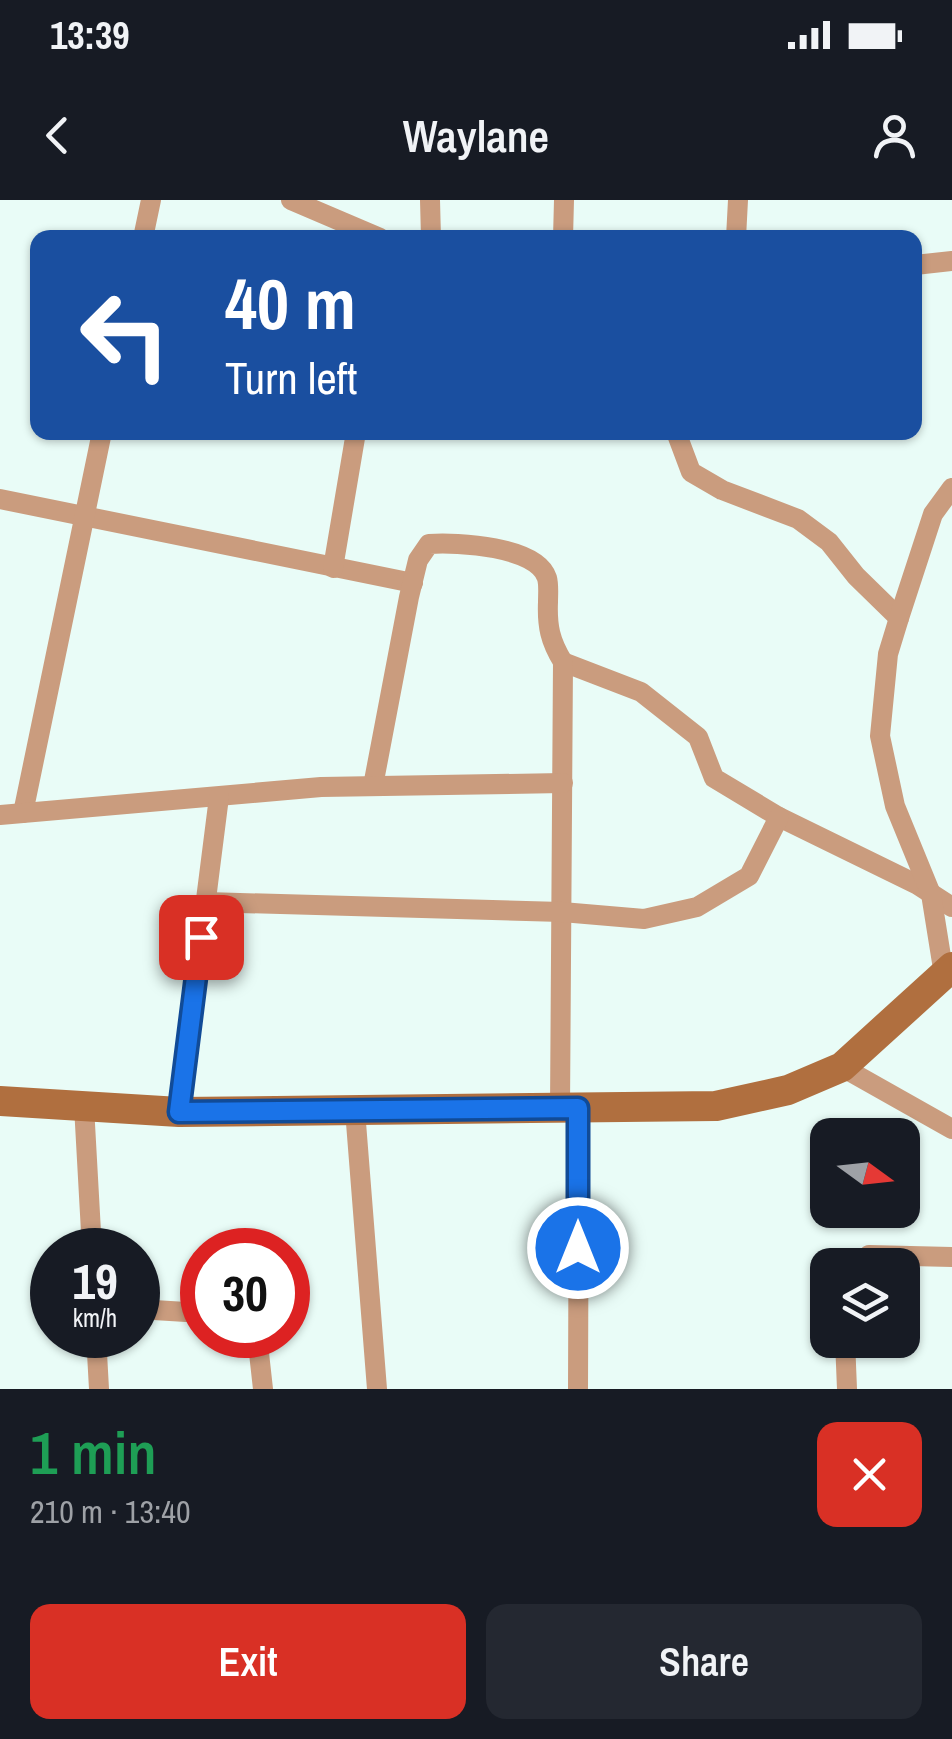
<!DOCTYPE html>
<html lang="en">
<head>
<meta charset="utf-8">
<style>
  :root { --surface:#171b24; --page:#242831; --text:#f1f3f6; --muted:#9ea1a6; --accent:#d93025 }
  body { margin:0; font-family:"Archivo Narrow",sans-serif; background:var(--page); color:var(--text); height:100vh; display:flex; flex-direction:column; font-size:38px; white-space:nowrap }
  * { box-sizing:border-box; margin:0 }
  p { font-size:32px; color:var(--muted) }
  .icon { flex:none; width:55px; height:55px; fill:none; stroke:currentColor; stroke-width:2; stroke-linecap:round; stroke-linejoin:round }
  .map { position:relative; height:1189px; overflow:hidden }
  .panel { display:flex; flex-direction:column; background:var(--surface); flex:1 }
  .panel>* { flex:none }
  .banner { position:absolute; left:30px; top:30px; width:892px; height:210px; border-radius:20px; box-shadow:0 2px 8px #0004; background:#1a4fa0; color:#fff; overflow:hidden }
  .needle { width:65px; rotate:105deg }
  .tools { position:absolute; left:810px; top:918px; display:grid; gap:20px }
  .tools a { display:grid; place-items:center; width:110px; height:110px; border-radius:20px; background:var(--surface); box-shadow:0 2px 8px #0004; font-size:50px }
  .speed { position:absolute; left:30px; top:1028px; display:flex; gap:20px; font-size:50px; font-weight:700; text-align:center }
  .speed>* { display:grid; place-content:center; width:130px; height:130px; border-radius:50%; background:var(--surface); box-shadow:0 2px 8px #0004; line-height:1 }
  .speed small { font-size:25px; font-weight:400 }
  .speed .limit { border:15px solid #d22; background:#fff; color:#111 }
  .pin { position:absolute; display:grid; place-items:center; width:85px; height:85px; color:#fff; margin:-42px; border-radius:20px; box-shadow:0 5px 15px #0006 }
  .me { position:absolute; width:110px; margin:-55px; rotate:0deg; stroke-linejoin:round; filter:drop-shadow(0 0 8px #0008) }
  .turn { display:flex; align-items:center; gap:35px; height:210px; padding:0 30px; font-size:45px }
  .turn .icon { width:130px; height:130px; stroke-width:2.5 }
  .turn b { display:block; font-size:70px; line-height:85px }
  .round { display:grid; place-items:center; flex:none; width:105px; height:105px; border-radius:20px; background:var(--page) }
  .head { display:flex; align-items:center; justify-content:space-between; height:170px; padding:0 30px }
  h1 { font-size:60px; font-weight:600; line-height:75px; color:#1e9e55 }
  .primary-button { display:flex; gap:20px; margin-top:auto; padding:20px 30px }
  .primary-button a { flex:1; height:115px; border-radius:20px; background:var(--accent); color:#fff; font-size:40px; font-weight:600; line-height:115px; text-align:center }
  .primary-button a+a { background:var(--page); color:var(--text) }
  .status { display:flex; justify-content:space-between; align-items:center; height:70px; padding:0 50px; background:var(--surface); direction:ltr }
  .status svg { height:28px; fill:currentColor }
  header { display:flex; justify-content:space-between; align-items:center; height:130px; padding:0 30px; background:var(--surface); font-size:45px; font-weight:600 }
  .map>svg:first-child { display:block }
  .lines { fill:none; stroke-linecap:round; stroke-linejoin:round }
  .street { stroke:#ca9c7e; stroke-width:20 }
  .secondary { stroke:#b06f3f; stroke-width:30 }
  .route-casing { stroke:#114b97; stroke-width:25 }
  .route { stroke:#1a73e8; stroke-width:18 }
</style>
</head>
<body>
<div class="status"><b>13:39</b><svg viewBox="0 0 49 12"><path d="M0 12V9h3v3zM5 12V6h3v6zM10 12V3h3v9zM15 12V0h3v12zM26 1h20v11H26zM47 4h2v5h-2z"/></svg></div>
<header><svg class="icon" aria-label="back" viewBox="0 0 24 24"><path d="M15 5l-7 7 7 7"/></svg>Waylane<svg class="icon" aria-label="person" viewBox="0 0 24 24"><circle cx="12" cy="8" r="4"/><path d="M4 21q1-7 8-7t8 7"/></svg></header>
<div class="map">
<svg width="952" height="1189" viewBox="0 0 952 1189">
  <rect width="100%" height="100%" fill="#e9fcf7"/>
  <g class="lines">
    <g class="street">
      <polyline points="291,0 380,38"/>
      <polyline points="430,0 431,38"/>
      <polyline points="143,38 151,0"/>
      <polyline points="563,38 564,0"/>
      <polyline points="736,38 738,0"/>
      <polyline points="915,65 952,61"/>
      <polyline points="676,232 691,272 722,290 798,319 829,342 856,376 899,418"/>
      <polyline points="0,299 413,383"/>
      <polyline points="333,368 356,232"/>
      <polyline points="563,462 641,492 698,537 714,578 779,617 918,685 952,707"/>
      <path d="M373,586L409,397L418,360L429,344C457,342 537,346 547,378C549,385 548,394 548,402C547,426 550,441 563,462L560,908"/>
      <polyline points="23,613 102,232"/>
      <polyline points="0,615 321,587 563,583"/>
      <polyline points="206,702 562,712 644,719 697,707 749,676 779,617"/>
      <polyline points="944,775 931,694 895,606 880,536 888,454 899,418 933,314 952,288"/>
      <polyline points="842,867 952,929"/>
      <polyline points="84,906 92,1050"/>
      <polyline points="355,910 377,1189"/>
      <polyline points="179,912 219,597"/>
      <polyline points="861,1065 869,1055 952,1057"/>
      <polyline points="138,1109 202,1113"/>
      <polyline points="96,1135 99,1189"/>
      <polyline points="257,1135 263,1189"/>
      <polyline points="845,1140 847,1189"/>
      <polyline points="578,1189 579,908"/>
    </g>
    <polyline class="secondary" points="0,901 179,912 716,906 788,890 842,867 952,767"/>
  </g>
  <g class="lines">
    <g class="route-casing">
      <polyline id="route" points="201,737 179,912 578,908 578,1048"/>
    </g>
    <use href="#route" class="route"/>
  </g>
</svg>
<div class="tools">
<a><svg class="needle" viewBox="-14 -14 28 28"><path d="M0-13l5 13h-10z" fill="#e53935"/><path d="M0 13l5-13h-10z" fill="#9ea1a6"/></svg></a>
<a><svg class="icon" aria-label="layers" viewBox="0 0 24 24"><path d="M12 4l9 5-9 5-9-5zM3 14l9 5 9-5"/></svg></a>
</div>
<div class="speed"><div>19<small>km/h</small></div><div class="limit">30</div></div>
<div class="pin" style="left:201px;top:737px;background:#d93025"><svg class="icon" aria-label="arrive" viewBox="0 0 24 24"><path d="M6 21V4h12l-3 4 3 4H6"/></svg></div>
<svg class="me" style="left:578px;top:1048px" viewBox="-20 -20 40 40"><circle r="17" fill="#1a73e8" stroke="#fff" stroke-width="3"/><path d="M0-11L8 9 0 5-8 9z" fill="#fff"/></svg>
<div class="banner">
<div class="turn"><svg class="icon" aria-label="left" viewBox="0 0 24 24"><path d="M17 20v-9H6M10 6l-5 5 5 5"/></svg><div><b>40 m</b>Turn left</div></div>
</div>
</div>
<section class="panel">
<div class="head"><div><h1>1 min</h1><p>210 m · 13:40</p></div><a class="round" style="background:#d93025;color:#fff"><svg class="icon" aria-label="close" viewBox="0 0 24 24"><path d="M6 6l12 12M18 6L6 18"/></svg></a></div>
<div class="primary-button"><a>Exit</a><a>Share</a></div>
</section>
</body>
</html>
